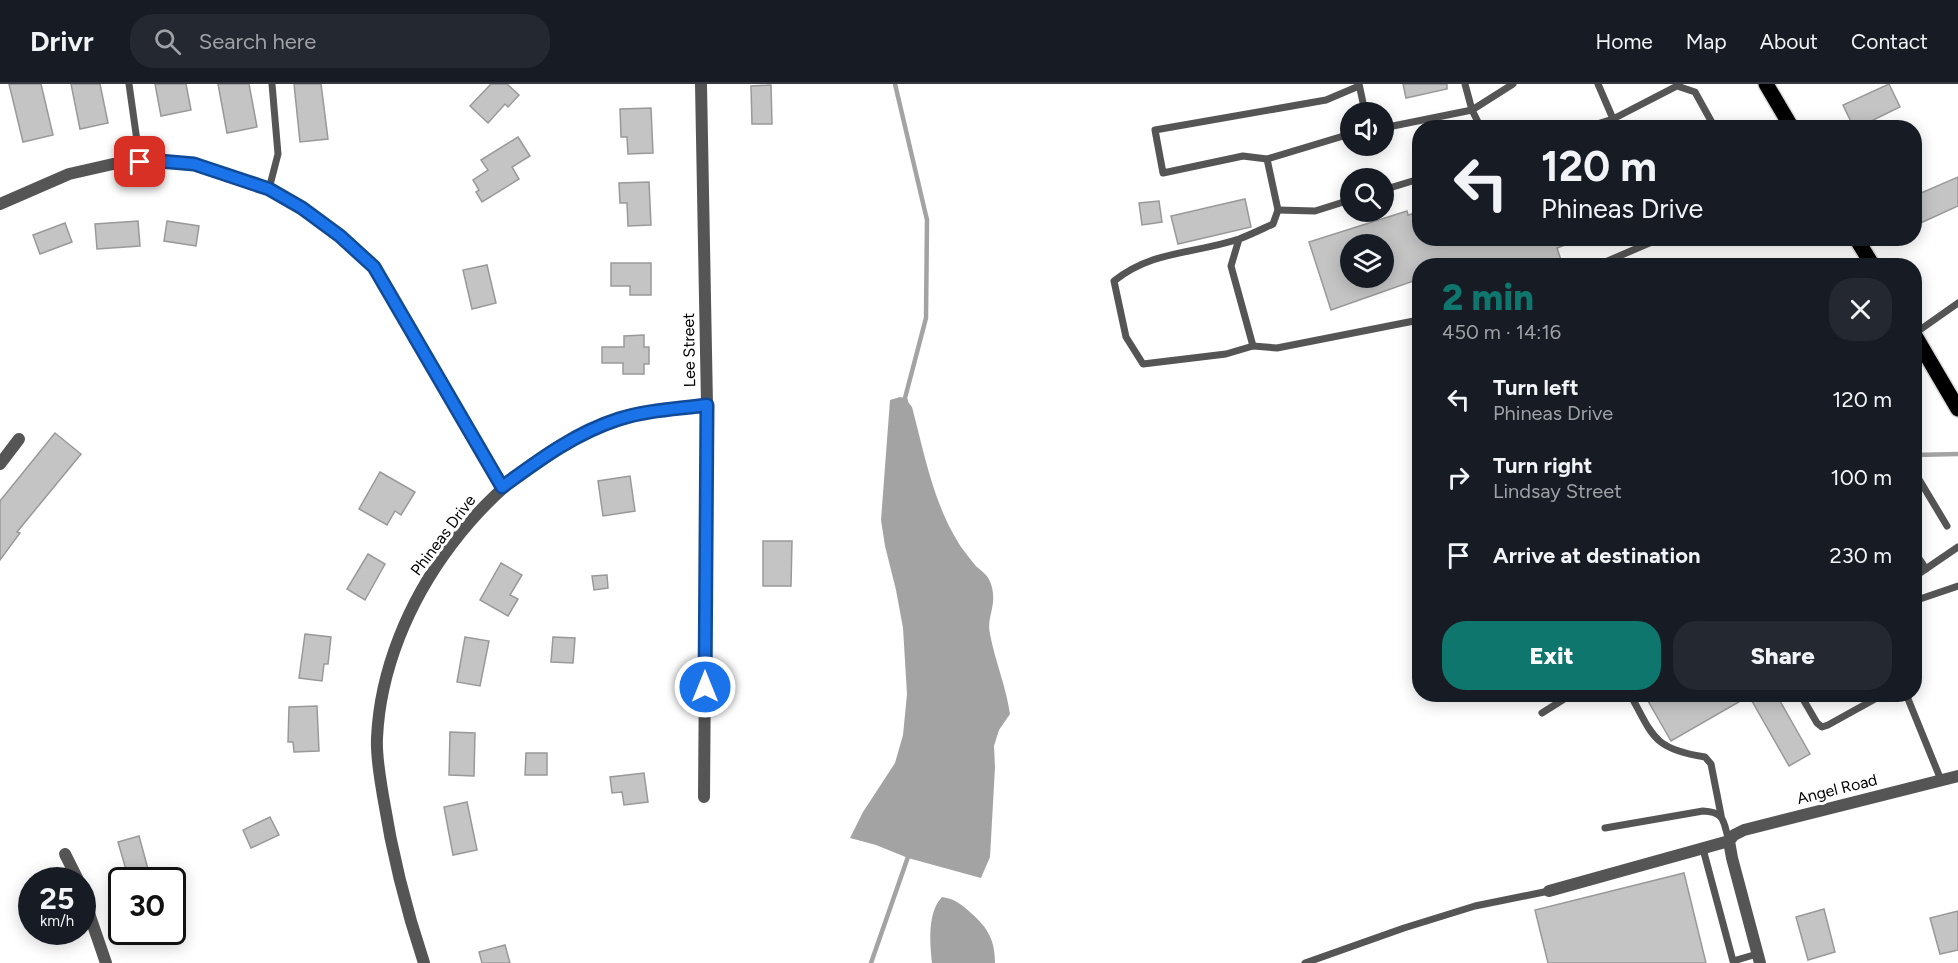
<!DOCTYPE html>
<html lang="en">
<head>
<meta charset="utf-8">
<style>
  :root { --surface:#171b24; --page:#242831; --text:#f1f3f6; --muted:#9ea1a6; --line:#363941; --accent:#0f766e }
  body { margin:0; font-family:Figtree,sans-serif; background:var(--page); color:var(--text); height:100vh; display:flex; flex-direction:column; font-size:22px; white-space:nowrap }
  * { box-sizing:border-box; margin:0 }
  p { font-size:20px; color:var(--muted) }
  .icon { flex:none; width:33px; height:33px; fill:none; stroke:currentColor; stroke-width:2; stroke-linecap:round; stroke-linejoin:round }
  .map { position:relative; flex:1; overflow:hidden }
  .details { position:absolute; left:1412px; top:174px; width:510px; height:444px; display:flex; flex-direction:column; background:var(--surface); border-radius:24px; box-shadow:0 3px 15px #0003 }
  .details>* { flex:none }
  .banner { position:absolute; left:1412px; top:36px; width:510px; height:126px; border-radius:24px; box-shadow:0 3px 15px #0003; background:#171b24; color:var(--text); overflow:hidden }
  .tools { position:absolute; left:1340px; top:18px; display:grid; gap:12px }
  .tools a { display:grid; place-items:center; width:54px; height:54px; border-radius:50%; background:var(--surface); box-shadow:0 3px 15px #0003; font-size:30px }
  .speed { position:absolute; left:18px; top:783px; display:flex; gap:12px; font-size:30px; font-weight:700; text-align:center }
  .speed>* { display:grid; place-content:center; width:78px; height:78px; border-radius:50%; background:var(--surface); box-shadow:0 3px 15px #0003; line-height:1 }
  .speed small { font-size:15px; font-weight:400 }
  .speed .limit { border:3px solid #111; border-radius:9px; background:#fff; color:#111 }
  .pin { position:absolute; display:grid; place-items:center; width:51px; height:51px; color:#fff; margin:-26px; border-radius:12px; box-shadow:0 3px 9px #0006 }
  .me { position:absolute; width:66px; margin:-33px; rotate:0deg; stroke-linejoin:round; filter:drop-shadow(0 0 4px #0008) }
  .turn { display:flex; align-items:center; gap:21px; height:126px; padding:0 30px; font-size:27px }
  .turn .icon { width:78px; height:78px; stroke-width:2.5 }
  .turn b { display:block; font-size:42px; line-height:51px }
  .round { display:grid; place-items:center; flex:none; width:63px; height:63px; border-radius:24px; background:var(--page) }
  .overview { display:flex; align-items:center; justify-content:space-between; height:102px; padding:0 30px }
  h1 { font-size:36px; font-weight:800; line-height:45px; color:var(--accent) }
  .primary-button { display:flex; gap:12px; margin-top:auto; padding:12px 30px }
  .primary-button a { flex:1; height:69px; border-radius:24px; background:var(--accent); color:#fff; font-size:24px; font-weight:800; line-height:69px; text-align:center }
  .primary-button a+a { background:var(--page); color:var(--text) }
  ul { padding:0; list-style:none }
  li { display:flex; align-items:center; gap:18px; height:78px; padding:0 30px }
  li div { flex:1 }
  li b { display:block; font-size:22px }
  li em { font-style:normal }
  header { display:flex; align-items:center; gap:36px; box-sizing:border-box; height:84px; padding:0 30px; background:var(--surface); border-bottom:2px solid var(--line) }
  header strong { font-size:28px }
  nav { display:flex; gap:33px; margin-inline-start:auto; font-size:21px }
  .search { width:420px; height:54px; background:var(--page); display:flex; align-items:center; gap:15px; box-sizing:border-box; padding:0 21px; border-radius:24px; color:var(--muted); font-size:22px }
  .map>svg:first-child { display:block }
  .water { fill:#a3a3a3 }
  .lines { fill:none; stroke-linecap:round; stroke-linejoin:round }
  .stream { stroke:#a3a3a3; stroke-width:4.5 }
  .building { fill:#c4c4c4; stroke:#999; stroke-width:1.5; fill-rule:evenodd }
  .primary-casing { stroke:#dbdbdb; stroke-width:18 }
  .service { stroke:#555; stroke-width:7 }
  .minor { stroke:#555; stroke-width:12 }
  .primary { stroke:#000; stroke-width:15 }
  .route-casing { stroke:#114b97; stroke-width:15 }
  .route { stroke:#1a73e8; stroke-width:10 }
  .labels { text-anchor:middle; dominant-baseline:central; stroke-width:6; stroke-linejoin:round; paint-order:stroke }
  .street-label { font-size:16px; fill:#000; stroke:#fff }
</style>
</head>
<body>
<header>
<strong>Drivr</strong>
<div class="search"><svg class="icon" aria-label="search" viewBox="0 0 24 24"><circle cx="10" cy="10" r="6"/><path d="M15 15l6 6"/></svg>Search here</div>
<nav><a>Home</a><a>Map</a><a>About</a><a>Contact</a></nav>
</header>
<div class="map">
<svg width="1958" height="879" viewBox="0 0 1958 879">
  <rect width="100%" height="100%" fill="#fff"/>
  <g class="water">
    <path d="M900,313L905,314L912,323C924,368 933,418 958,458C959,461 975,481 977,483C984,489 988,491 991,500C998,522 986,532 990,550C995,577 1006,602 1010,630L999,646L994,662L995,683L990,773L981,794L908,774L876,761L850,754L863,728L895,679L903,651L907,610L903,544L896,506L885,462L881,436L890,316Z"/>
    <path d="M942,813C955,815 961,820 971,829C988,844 995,856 995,879H932C930,859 927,829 942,813Z"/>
  </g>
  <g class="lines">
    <g class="stream">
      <polyline points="895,0 927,136 926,234 905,314 906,318"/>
      <polyline points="1914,371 1958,370"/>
      <polyline points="871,879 909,770"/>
    </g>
  </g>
  <g class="building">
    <polygon points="9,0 41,0 53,51 23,58"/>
    <polygon points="71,0 100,0 108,39 80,45"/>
    <polygon points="155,0 186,0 191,26 161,32"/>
    <polygon points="218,0 249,0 257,43 227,49"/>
    <polygon points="294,0 321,0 328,55 300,58"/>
    <polygon points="491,0 507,0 519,11 508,23 505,20 488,39 470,22"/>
    <polygon points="1403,0 1447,0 1447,5 1406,14"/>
    <polygon points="1889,0 1900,23 1857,44 1854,44 1843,21"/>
    <polygon points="771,1 772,40 752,40 751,2"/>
    <polygon points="651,24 653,69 628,70 627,53 621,53 620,25"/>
    <polygon points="518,53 530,72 512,83 519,95 482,118 476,108 479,106 473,96 488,86 481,76"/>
    <polygon points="1958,93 1958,122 1914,142 1914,112"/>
    <polygon points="649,98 651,141 628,142 627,119 620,119 619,99"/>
    <polygon points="1245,115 1251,143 1178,160 1171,132"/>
    <polygon points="1159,117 1162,138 1142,141 1139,119"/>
    <path d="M1407,127L1408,131L1419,128V154H1578V156L1557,164L1563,182H1419V195L1331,226L1309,158ZM1350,160H1383V194H1350Z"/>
    <polygon points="138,137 140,162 97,165 95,140"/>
    <polygon points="167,137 199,142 196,162 164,157"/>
    <polygon points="65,139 72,158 40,170 33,151"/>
    <polygon points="611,179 651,179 651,211 630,211 630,202 611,202"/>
    <polygon points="487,181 496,219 472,225 463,186"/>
    <polygon points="644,251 644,263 649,263 649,280 644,280 644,290 623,290 623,279 602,279 602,263 624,263 624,252"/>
    <polygon points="55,349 81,370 17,448 20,449 0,476 0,417"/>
    <polygon points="380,388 415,408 401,431 395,427 387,441 359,425"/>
    <polygon points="630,392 635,427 603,432 598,397"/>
    <polygon points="763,457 792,457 791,502 763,502"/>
    <polygon points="368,470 385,480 365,516 347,505"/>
    <polygon points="501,479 522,491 510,511 518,515 508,532 480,516"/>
    <polygon points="607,491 608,504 594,506 592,492"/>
    <polygon points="305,550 331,553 328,580 324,580 322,597 299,594"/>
    <polygon points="465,553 489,557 480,602 457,598"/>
    <polygon points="553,553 575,554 573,579 551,578"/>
    <polygon points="1644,610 1776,610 1810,670 1789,682 1749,612 1671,657"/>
    <polygon points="317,622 319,667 294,668 293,658 288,658 289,623"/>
    <polygon points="450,648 475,649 474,692 449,691"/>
    <polygon points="526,669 547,669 547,691 525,691"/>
    <polygon points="644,689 648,718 624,721 622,708 612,709 610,693"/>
    <polygon points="467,718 477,766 453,771 444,723"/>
    <polygon points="270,733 279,751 251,764 243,746"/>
    <polygon points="139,752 151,796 129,796 118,758"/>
    <polygon points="1684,789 1706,879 1548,879 1535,826"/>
    <polygon points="1824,825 1835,868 1808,876 1796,833"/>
    <polygon points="1958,827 1958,866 1940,870 1930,834"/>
    <polygon points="505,861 510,879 482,879 479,868"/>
  </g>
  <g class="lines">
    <g class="primary-casing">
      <g id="primary">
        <polyline points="1766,0 1792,44"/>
        <polyline points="1856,154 1873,182"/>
        <polyline points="1914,250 1958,325"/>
      </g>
    </g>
    <g class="service">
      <polyline points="129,0 140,78"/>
      <polyline points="1359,0 1365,28"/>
      <polyline points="1465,0 1472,26 1481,44"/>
      <polyline points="1598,0 1617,44"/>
      <polyline points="1383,44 1472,26 1513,0"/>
      <polyline points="1584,44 1613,35 1677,2 1695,8 1715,44"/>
      <polyline points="1267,75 1350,50"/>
      <polyline points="269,105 278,70 272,0"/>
      <polyline points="1383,106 1419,95"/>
      <polyline points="1278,126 1315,127 1350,116"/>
      <path d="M1239,155L1231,182L1253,262L1226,270L1143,280L1126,253L1114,197C1153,166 1194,170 1239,155C1250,151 1262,145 1273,140L1278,126L1267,75L1243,72L1163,89L1155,46L1326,16L1359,2"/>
      <polyline points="1596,182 1661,154"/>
      <polyline points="1914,250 1958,219"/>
      <polyline points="1253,262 1277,264 1419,236"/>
      <polyline points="1914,387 1947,442"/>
      <polyline points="1914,467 1926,485"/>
      <polyline points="1914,493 1958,463"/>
      <polyline points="1914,517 1958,502"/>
      <path d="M1630,610C1653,652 1653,665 1705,673L1711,680L1721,731"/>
      <polyline points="1800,610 1817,639 1822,643 1828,641 1884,610"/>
      <polyline points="1906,610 1941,696"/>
      <polyline points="1542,629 1572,610"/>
      <path d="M1605,744L1703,727C1726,728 1723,738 1729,757"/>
      <polyline points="1703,765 1733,877 1757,870"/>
      <polyline points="1305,879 1404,844 1475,822 1549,807"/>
    </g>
    <g class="minor">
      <polyline points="701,0 707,321 704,713"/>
      <polyline points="0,120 69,90 113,80 159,77 194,80 269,105 302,124 341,152 374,183 502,403"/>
      <polyline points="0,380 19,355"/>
      <polyline points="65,770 78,796"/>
      <polyline points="1549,807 1729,757"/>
      <polyline points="82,809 106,879"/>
      <path d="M424,879C406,825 392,769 383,712C380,693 376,673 377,654C383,519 490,379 617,335C646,325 677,325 707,321"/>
      <polyline points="1760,879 1732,774 1729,757 1734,751 1744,746 1958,692"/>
    </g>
    <use href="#primary" class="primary"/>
  </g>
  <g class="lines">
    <g class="route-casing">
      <path id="route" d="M140,78L159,77L194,80L269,105L302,124L340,152L374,183L502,403C539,376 575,349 619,335C647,326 677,325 707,321L705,603"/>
    </g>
    <use href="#route" class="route"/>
  </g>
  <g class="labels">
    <g class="street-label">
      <text transform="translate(689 266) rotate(-91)">Lee Street</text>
      <text transform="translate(443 451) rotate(-53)">Phineas Drive</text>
      <text transform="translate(1837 705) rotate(-14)">Angel Road</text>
    </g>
  </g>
</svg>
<div class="tools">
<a><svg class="icon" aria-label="sound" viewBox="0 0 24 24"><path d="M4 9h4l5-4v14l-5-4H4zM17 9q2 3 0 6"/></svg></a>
<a><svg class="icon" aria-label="search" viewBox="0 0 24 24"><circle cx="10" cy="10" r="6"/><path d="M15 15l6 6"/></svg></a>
<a><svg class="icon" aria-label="layers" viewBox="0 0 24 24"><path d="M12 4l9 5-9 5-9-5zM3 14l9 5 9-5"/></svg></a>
</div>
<div class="speed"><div>25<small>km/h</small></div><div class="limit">30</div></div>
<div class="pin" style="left:140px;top:78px;background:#d93025"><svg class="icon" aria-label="arrive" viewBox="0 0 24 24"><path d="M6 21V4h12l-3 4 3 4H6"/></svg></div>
<svg class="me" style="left:705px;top:603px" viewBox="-20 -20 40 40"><circle r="17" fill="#1a73e8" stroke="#fff" stroke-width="3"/><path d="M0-11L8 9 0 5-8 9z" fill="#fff"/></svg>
<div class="banner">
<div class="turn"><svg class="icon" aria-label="left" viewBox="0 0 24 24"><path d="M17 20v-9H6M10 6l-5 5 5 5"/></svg><div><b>120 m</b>Phineas Drive</div></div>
</div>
<section class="details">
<div class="overview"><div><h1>2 min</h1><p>450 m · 14:16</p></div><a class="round"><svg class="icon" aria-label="close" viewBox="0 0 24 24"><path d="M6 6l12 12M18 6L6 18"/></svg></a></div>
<ul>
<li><svg class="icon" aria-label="left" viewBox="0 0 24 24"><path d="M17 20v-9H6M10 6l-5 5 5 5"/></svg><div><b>Turn left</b><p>Phineas Drive</p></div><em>120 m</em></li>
<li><svg class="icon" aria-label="right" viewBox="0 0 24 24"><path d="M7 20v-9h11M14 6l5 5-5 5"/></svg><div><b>Turn right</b><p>Lindsay Street</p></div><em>100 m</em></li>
<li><svg class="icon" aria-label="arrive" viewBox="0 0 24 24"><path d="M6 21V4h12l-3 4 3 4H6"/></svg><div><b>Arrive at destination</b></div><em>230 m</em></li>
</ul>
<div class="primary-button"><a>Exit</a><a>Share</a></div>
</section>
</div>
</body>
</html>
